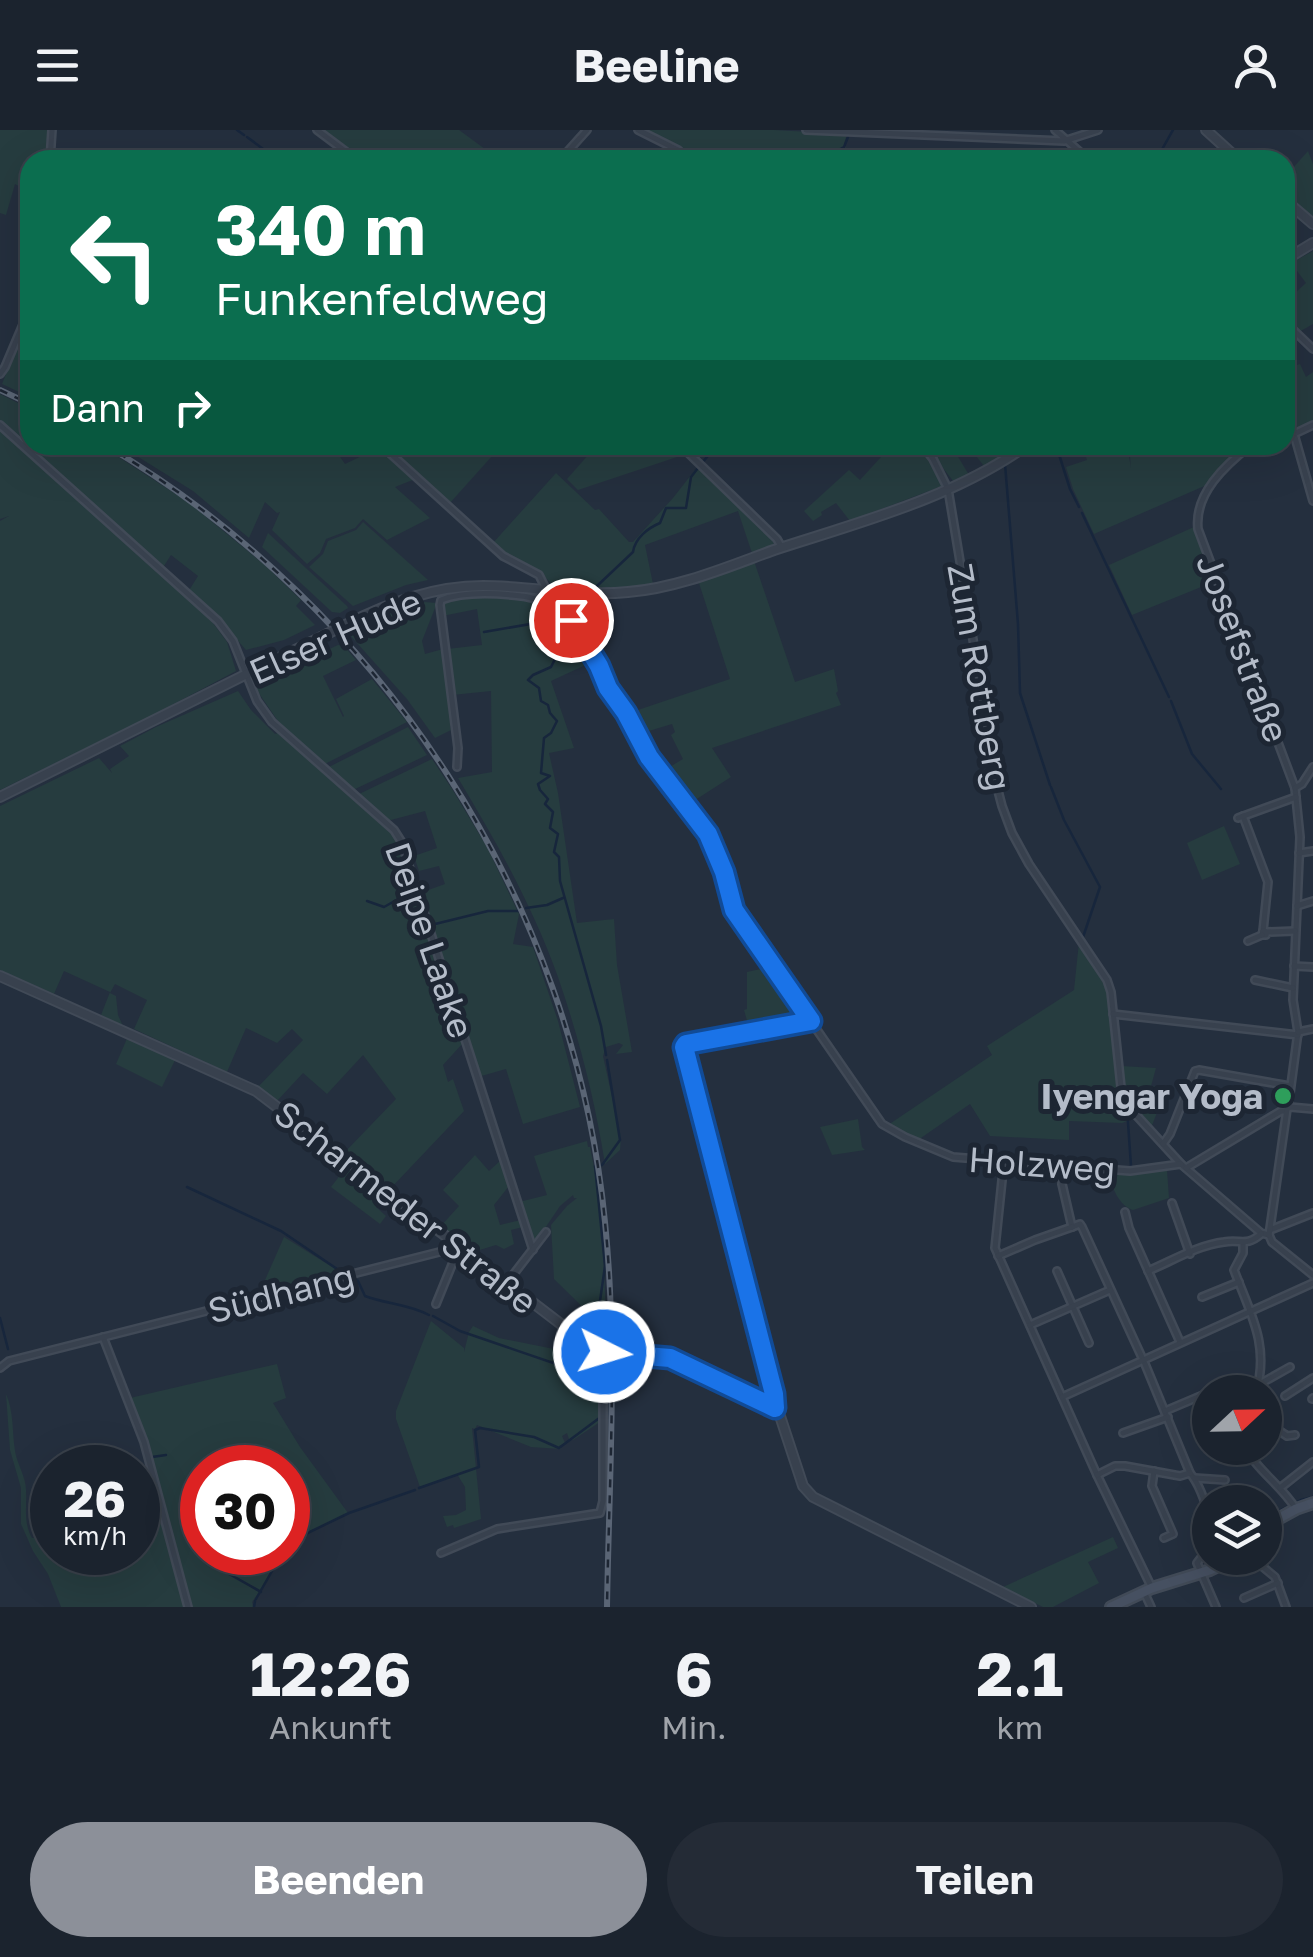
<!DOCTYPE html>
<html lang="de">
<head>
<meta charset="utf-8">
<style>
  :root { --surface:#1b232e; --page:#242b36; --text:#f1f3f6; --muted:#a0a4aa; --line:#39404a; --accent:#8c9099 }
  body { margin:0; font-family:"Golos Text",sans-serif; background:var(--page); color:var(--text); height:100vh; display:flex; flex-direction:column; font-size:38px; white-space:nowrap }
  * { box-sizing:border-box; margin:0 }
  p { font-size:32px; color:var(--muted) }
  .icon { flex:none; width:55px; height:55px; fill:none; stroke:currentColor; stroke-width:2; stroke-linecap:round; stroke-linejoin:round }
  .map { position:relative; height:1477px; overflow:hidden }
  .sheet { display:flex; flex-direction:column; background:var(--surface); flex:1 }
  .sheet>* { flex:none }
  .top-card { position:absolute; left:20px; top:20px; width:1275px; height:305px; border-radius:30px; box-shadow:0 10px 40px #0002,0 0 0 2px var(--line); background:#0b6e4f; color:#fff; overflow:hidden }
  .needle { width:65px; rotate:68deg }
  .fabs { position:absolute; left:1192px; top:1245px; display:grid; gap:20px }
  .fabs a { display:grid; place-items:center; width:90px; height:90px; border-radius:50%; background:var(--surface); box-shadow:0 10px 40px #0002,0 0 0 2px var(--line); font-size:50px }
  .speed { position:absolute; left:30px; top:1315px; display:flex; gap:20px; font-size:50px; font-weight:700; text-align:center }
  .speed>* { display:grid; place-content:center; width:130px; height:130px; border-radius:50%; background:var(--surface); box-shadow:0 10px 40px #0002,0 0 0 2px var(--line); line-height:1 }
  .speed small { font-size:25px; font-weight:400 }
  .speed .limit { border:15px solid #d22; background:#fff; color:#111 }
  .pin { position:absolute; display:grid; place-items:center; width:85px; height:85px; color:#fff; margin:-42px; border:5px solid #fff; border-radius:50%; box-shadow:0 2px 10px #0007 }
  .me { position:absolute; width:110px; margin:-55px; rotate:95deg; stroke-linejoin:round; filter:drop-shadow(0 0 8px #0008) }
  .turn { display:flex; align-items:center; gap:35px; height:210px; padding:0 30px; font-size:45px }
  .turn .icon { width:130px; height:130px; stroke-width:2.5 }
  .turn b { display:block; font-size:70px; line-height:85px }
  .then { display:flex; align-items:center; height:95px; padding:0 30px; background:#0003; gap:20px; font-size:38px }
  .eta { display:flex; justify-content:space-evenly; align-items:center; height:170px; text-align:center }
  .eta b { font-size:60px; font-weight:700; line-height:70px }
  .primary-button { display:flex; gap:20px; margin-top:auto; padding:20px 30px }
  .primary-button a { flex:1; height:115px; border-radius:60px; background:var(--accent); color:#fff; font-size:40px; font-weight:700; line-height:115px; text-align:center }
  .primary-button a+a { background:var(--page); color:var(--text) }
  header { display:flex; justify-content:space-between; align-items:center; height:130px; padding:0 30px; background:var(--surface); font-size:45px; font-weight:700 }
  .map>svg:first-child { display:block }
  .green { fill:#263c3f }
  .lines { fill:none; stroke-linecap:round; stroke-linejoin:round }
  .stream { stroke:#17263c; stroke-width:2.5 }
  .minor-casing { stroke:#414a57; stroke-width:10 }
  .tertiary-casing { stroke:#414a57; stroke-width:12 }
  .secondary-casing { stroke:#414a57; stroke-width:14 }
  .minor { stroke:#38414e; stroke-width:5 }
  .tertiary { stroke:#38414e; stroke-width:8 }
  .secondary { stroke:#465061; stroke-width:9 }
  .rail-casing { stroke:#5a6575; stroke-width:6 }
  .rail { stroke:#1d2633; stroke-width:2.5; stroke-dasharray:8; stroke-linecap:butt }
  .tertiary-bridge-casing { stroke:#414a57; stroke-width:12; stroke-linecap:butt }
  .tertiary-bridge { stroke:#38414e; stroke-width:8 }
  .route-casing { stroke:#114b97; stroke-width:25 }
  .route { stroke:#1a73e8; stroke-width:18 }
  .leisure-dot { fill:#2e9e5b; stroke:#1d2633; stroke-width:4 }
  .labels { text-anchor:middle; dominant-baseline:central; stroke-width:10; stroke-linejoin:round; paint-order:stroke }
  .street-label { font-size:35px; fill:#b4bcc9; stroke:#1d2633 }
  .poi-label { font-size:35px; font-weight:bold; fill:#b4bcc9; stroke:#1d2633; text-anchor:end }
</style>
</head>
<body>
<header><svg class="icon" aria-label="menu" viewBox="0 0 24 24"><path d="M4 6h16M4 12h16M4 18h16"/></svg>Beeline<svg class="icon" aria-label="person" viewBox="0 0 24 24"><circle cx="12" cy="8" r="4"/><path d="M4 21q1-7 8-7t8 7"/></svg></header>
<div class="map">
<svg width="1313" height="1477" viewBox="0 0 1313 1477">
  <rect width="100%" height="100%" fill="#242f3e"/>
  <g class="green">
    <polygon points="0,0 50,0 48,30 30,30 30,62 15,54 6,85 0,83"/>
    <polygon points="319,0 459,0 500,30 360,30"/>
    <polygon points="647,0 774,0 847,4 844,14 846,17 841,30 692,30 679,17"/>
    <polygon points="1308,21 1313,34 1313,87 1285,64 1285,47"/>
    <polygon points="1313,121 1313,194 1299,202 1285,188 1285,172 1306,153 1291,133"/>
    <polygon points="30,184 30,267 2,254"/>
    <polygon points="1300,234 1306,247 1313,242 1313,292 1295,301 1290,297 1285,299 1285,239"/>
    <polygon points="0,264 30,279 30,315 100,315 188,372 266,436 301,470 296,476 315,495 284,510 246,520 220,490 188,462 198,446 171,425 162,439 0,294"/>
    <polygon points="0,298 210,489 227,512 236,541 138,593 0,660 0,391 9,386 0,389"/>
    <polygon points="119,315 290,315 294,317 299,315 332,315 345,334 380,317 415,349 395,357 430,388 387,410 363,389 355,398 326,409 320,423 307,434 272,400 280,382 277,383 265,372 249,408 193,361"/>
    <polygon points="385,315 502,315 449,374"/>
    <polygon points="597,315 636,315 643,321 649,315 677,315 686,324 578,360 567,349"/>
    <polygon points="892,315 919,315 931,332 942,356 850,391 836,373 821,382 822,385 813,391 804,381 849,340 860,350"/>
    <polygon points="937,315 1015,315 1016,316 984,336 969,317 957,325 969,345 954,352 928,319"/>
    <polygon points="1082,315 1127,315 1131,338 1129,315 1235,315 1239,323 1209,354 1094,404 1073,359 1066,337 1087,330"/>
    <path d="M698,336L772,408L774,415L752,423L738,381L645,415L653,454L612,459L554,456C535,435 513,431 493,413L556,343L595,380L599,379L629,412H633L673,368Z"/>
    <polygon points="363,392 428,450 406,455 353,476 309,437 323,424 328,411 356,400"/>
    <polygon points="1194,397 1216,451 1132,485 1109,435"/>
    <polygon points="268,403 347,476 348,478 340,483 332,482 262,417"/>
    <polygon points="754,431 795,552 834,539 838,561 836,563 841,575 712,618 731,647 689,674 663,641 683,629 671,605 675,602 672,594 639,604 629,583 730,549 698,450"/>
    <path d="M476,466C498,467 538,464 556,478C572,490 582,515 592,532L551,551L574,618L549,623L558,663L577,793L614,789L617,835L632,922L616,924L623,915L619,913L606,917L603,926L621,1008L620,1020L605,1034C595,970 579,908 558,847C533,777 496,711 458,648L492,642L491,561L452,565L447,519L482,515L477,479L442,486L441,475L446,469Z"/>
    <polygon points="424,472 437,473 422,511 425,524 443,519 454,594 450,596 451,600 435,608 407,569 349,504 344,502 398,480"/>
    <path d="M338,515L344,516L356,530L323,546L343,587L344,586L336,569L372,549L407,592L323,635L282,597L256,559C273,538 313,527 338,515Z"/>
    <polygon points="238,561 251,580 275,604 280,602 394,704 463,913 443,935 448,952 453,949 464,981 390,1059 344,1023 396,969 363,925 327,964 303,943 277,971 258,957 303,910 292,899 277,913 246,898 227,942 134,899 147,870 115,854 110,863 116,866 118,885 123,896 101,885 110,862 64,841 54,864 0,840 0,676 99,628 112,643 110,639 129,626 120,616 156,597"/>
    <polygon points="408,597 427,625 353,660 327,638"/>
    <polygon points="432,629 452,659 487,717 519,784 513,814 533,817 558,891 580,977 523,994 506,939 478,947 420,763 445,754 439,736 419,741 414,726 437,718 425,681 387,691 357,665"/>
    <polygon points="1224,696 1240,734 1202,750 1187,713"/>
    <polygon points="1079,812 1105,852 1109,862 1117,953 1127,991 1122,993 1069,991 1069,1010 990,1006 970,974 918,1010 888,995 992,925 987,916 1074,860"/>
    <polygon points="769,837 806,891 750,901 744,880 747,879 747,842"/>
    <polygon points="129,904 177,926 162,957 116,934"/>
    <polygon points="1121,936 1156,938 1151,956 1167,957 1151,998 1128,973"/>
    <polygon points="858,989 862,1017 865,1020 832,1025 820,997"/>
    <path d="M587,1011L588,1017H590C603,1077 604,1145 607,1209L602,1210L599,1193L554,1149L551,1095L567,1076L577,1068H574L573,1065L560,1076L533,1116L519,1072L547,1065L534,1026Z"/>
    <polygon points="475,1025 489,1041 500,1031 509,1056 494,1075 500,1095 521,1090 523,1097 511,1100 514,1114 504,1119 496,1115 473,1122 440,1097 459,1076 443,1060"/>
    <polygon points="348,1035 386,1064 376,1077 386,1086 380,1094 331,1057"/>
    <path d="M1167,1040L1169,1068L1133,1080C1118,1075 1113,1058 1108,1044L1132,1045Z"/>
    <polygon points="284,1107 345,1145 258,1166"/>
    <polygon points="431,1191 464,1218 464,1222 469,1202 473,1196 499,1208 559,1220 554,1232 586,1240 601,1248 600,1292 573,1310 569,1309 567,1303 562,1306 565,1313 559,1316 561,1319 531,1317 477,1295 475,1299 472,1298 481,1389 454,1398 453,1395 447,1397 443,1386 456,1385 466,1380 465,1357 457,1344 420,1357 396,1289 396,1281"/>
    <polygon points="277,1234 286,1268 273,1273 300,1317 348,1383 288,1412 288,1338 202,1338 202,1422 281,1423 260,1460 211,1433 259,1462 252,1472 253,1477 192,1477 142,1298 130,1268"/>
    <path d="M6,1264C14,1282 12,1301 15,1321C17,1334 26,1347 26,1360C27,1377 23,1392 32,1408L52,1404V1422H138V1382L158,1377L186,1477H61L48,1444L33,1421L21,1394V1358L10,1320Z"/>
    <polygon points="1113,1407 1118,1418 1088,1432 1099,1453 1053,1477 1043,1477 1003,1457"/>
  </g>
  <g class="lines">
    <g class="stream">
      <polyline points="237,0 244,5"/>
      <polyline points="247,7 278,30"/>
      <polyline points="829,30 828,26 844,17 850,2"/>
      <polyline points="1156,30 1173,0"/>
      <polyline points="1056,315 1070,359 1079,377"/>
      <polyline points="1023,322 1005,334 1018,494 1020,563 1050,655"/>
      <polyline points="702,333 717,315"/>
      <polyline points="1082,383 1169,567"/>
      <path d="M597,456L633,422C635,408 648,398 660,393L666,378H686L691,347L698,338"/>
      <polyline points="570,484 584,469"/>
      <polyline points="560,493 544,508 547,520 555,529 551,537 533,545 528,550 539,558 541,571 548,575 550,583 557,591 551,603 544,608 541,643 550,646 538,654 540,660 548,669 545,674 553,682 550,698 558,704 554,722 559,727 560,751 601,896 606,925"/>
      <polyline points="484,502 542,492 544,487 550,486 560,493 567,488"/>
      <polyline points="1171,571 1192,624 1221,659"/>
      <polyline points="1051,657 1064,690 1100,757 1082,810"/>
      <polyline points="367,771 384,777 409,763 418,770"/>
      <polyline points="526,778 547,775 563,768"/>
      <polyline points="431,795 488,781 519,781"/>
      <polyline points="1127,978 1131,1036"/>
      <polyline points="602,1035 620,1010 607,930"/>
      <polyline points="595,1036 605,1136 599,1178 602,1190 602,1208 606,1213"/>
      <polyline points="187,1057 281,1101 343,1143"/>
      <path d="M351,1148L358,1151L365,1166C386,1174 408,1174 429,1185"/>
      <polyline points="433,1186 460,1201 600,1249"/>
      <polyline points="0,1188 8,1219"/>
      <polyline points="607,1285 607,1225"/>
      <polyline points="152,1327 166,1325"/>
      <polyline points="419,1358 479,1337 475,1300 480,1298 534,1307 559,1318 602,1286"/>
      <polyline points="1265,1388 1301,1370 1313,1367"/>
      <polyline points="288,1415 289,1412 349,1383 415,1360"/>
      <polyline points="208,1432 261,1462"/>
      <polyline points="256,1469 283,1422"/>
      <polyline points="254,1477 255,1471"/>
    </g>
    <g class="minor-casing">
      <g id="minor">
        <polyline points="317,0 357,30"/>
        <polyline points="638,0 678,20 689,30"/>
        <polyline points="806,0 1064,11 1098,0"/>
        <polyline points="1055,0 1089,30"/>
        <polyline points="50,30 52,0"/>
        <polyline points="560,30 587,0"/>
        <polyline points="1285,192 1313,219"/>
        <polyline points="0,244 5,237 30,178"/>
        <polyline points="0,295 218,491 233,511 257,571 272,592 394,700 401,711 533,1120"/>
        <polyline points="1294,304 1313,371"/>
        <polyline points="1294,304 1313,295"/>
        <polyline points="381,315 503,426 539,445 546,459"/>
        <polyline points="680,315 777,409 782,418"/>
        <polyline points="922,315 933,329 948,359 987,594 990,630 1002,676 1012,703 1029,734 1107,850 1111,862 1121,957 1126,974 1181,1034 1261,1103 1269,1105 1272,1112 1313,1145"/>
        <path d="M1251,315C1225,335 1194,364 1198,399L1295,658L1300,707L1293,870L1298,902L1288,978"/>
        <polyline points="551,461 554,472 570,488 599,536 609,558 625,581 649,627 708,704 723,741 734,780 882,994 905,1007 953,1027 1130,1041 1181,1034"/>
        <path d="M457,637L458,618L440,475L441,470C465,461 496,463 521,466C533,467 541,473 553,470"/>
        <polyline points="1295,658 1302,654 1313,637"/>
        <polyline points="1243,686 1268,752 1263,801"/>
        <polyline points="1238,688 1296,667"/>
        <polyline points="1299,723 1313,721"/>
        <polyline points="1297,776 1313,771"/>
        <polyline points="1267,802 1263,801 1262,805 1266,805 1267,802 1295,801"/>
        <polyline points="1248,811 1262,805"/>
        <polyline points="1294,836 1313,837"/>
        <polyline points="1255,850 1293,858"/>
        <polyline points="1113,884 1298,905"/>
        <polyline points="1298,902 1313,899"/>
        <polyline points="1186,966 1236,973"/>
        <polyline points="1163,1014 1170,1004 1195,941 1199,940 1290,956"/>
        <polyline points="1004,1031 995,1118 1097,1345 1152,1458"/>
        <polyline points="1064,1036 1062,1054 1072,1097"/>
        <polyline points="1186,1038 1281,981 1286,981"/>
        <polyline points="1172,1073 1190,1124"/>
        <polyline points="1125,1082 1129,1098 1180,1212"/>
        <path d="M1072,1097L1080,1094L1082,1097L1145,1234L1190,1343C1200,1355 1206,1374 1210,1390"/>
        <polyline points="1270,1100 1313,1083"/>
        <polyline points="1269,1105 1287,979 1290,977 1313,979"/>
        <path d="M1243,1113V1123L1234,1140C1250,1183 1270,1215 1256,1262"/>
        <polyline points="998,1126 1035,1110 1072,1097"/>
        <polyline points="1057,1141 1089,1213"/>
        <path d="M1148,1141C1172,1131 1198,1115 1224,1112C1241,1109 1246,1117 1261,1104"/>
        <polyline points="506,1154 546,1102"/>
        <polyline points="1202,1167 1239,1152"/>
        <polyline points="436,1174 458,1120"/>
        <polyline points="1030,1195 1110,1160"/>
        <polyline points="103,1207 144,1312 188,1477"/>
        <polyline points="0,1238 9,1231 459,1117"/>
        <polyline points="1258,1255 1290,1237"/>
        <polyline points="1285,1266 1313,1248"/>
        <polyline points="1062,1267 1313,1153"/>
        <polyline points="1312,1269 1313,1268"/>
        <polyline points="775,1279 774,1264 684,917 687,914 811,891"/>
        <polyline points="1165,1281 1217,1259"/>
        <polyline points="1265,1291 1287,1306 1295,1305"/>
        <polyline points="1123,1303 1168,1287"/>
        <path d="M1245,1318C1258,1341 1282,1356 1296,1379"/>
        <polyline points="1154,1341 1152,1356 1173,1404 1164,1408"/>
        <polyline points="1097,1345 1115,1336 1125,1336 1180,1346 1190,1343"/>
        <polyline points="1195,1348 1225,1350"/>
        <polyline points="1280,1358 1313,1332"/>
        <polyline points="1210,1416 1197,1433 1216,1477"/>
        <polyline points="441,1423 497,1399 600,1383 603,1371 603,1220"/>
        <polyline points="1252,1428 1275,1447 1286,1477"/>
        <polyline points="1145,1464 1151,1477"/>
        <polyline points="1244,1468 1278,1453"/>
      </g>
    </g>
    <g class="tertiary-casing">
      <g id="tertiary">
        <polyline points="1206,0 1239,30"/>
        <polyline points="1285,70 1313,94"/>
        <polyline points="1285,130 1313,113"/>
        <path d="M345,495C389,473 433,456 483,456C531,456 580,467 628,462C678,458 727,437 774,420C860,392 953,368 1027,315"/>
        <polyline points="0,667 327,504"/>
        <polyline points="0,846 256,961 583,1211 616,1223 664,1226 677,1230 775,1279 780,1286 803,1356 813,1367 1031,1477"/>
      </g>
    </g>
    <g class="secondary-casing">
      <g id="secondary">
        <polyline points="1265,1396 1296,1379 1313,1373"/>
        <polyline points="1111,1477 1152,1458 1210,1440 1235,1428"/>
      </g>
    </g>
    <use href="#minor" class="minor"/>
    <use href="#tertiary" class="tertiary"/>
    <use href="#secondary" class="secondary"/>
    <g class="rail-casing">
      <g id="rail">
        <polyline points="0,260 30,274"/>
        <path d="M105,315C382,477 574,772 605,1092C618,1219 609,1350 607,1477"/>
      </g>
    </g>
    <use href="#rail" class="rail"/>
    <g class="tertiary-bridge-casing">
      <polyline id="tertiary-bridge" points="327,504 345,495"/>
    </g>
    <use href="#tertiary-bridge" class="tertiary-bridge"/>
  </g>
  <g class="lines">
    <g class="route-casing">
      <polyline id="route" points="571,490 599,536 608,558 626,583 649,627 708,704 724,742 734,780 811,891 686,914 684,917 774,1264 775,1278 670,1228 622,1224 603,1220 604,1222"/>
    </g>
    <use href="#route" class="route"/>
  </g>
  <circle class="leisure-dot" cx="1283" cy="966" r="10"/>
  <g class="labels">
    <g class="street-label">
      <text transform="translate(335 506) rotate(-24)">Elser Hude</text>
      <text transform="translate(1243 518) rotate(69)">Josefstraße</text>
      <text transform="translate(980 547) rotate(80)">Zum Rottberg</text>
      <text transform="translate(430 810) rotate(71)">Deipe Laake</text>
      <text transform="translate(1042 1034) rotate(4)">Holzweg</text>
      <text transform="translate(406 1077) rotate(38)">Scharmeder Straße</text>
      <text transform="translate(281 1163) rotate(-14)">Südhang</text>
    </g>
    <g class="poi-label">
      <text x="1263" y="966">Iyengar Yoga</text>
    </g>
  </g>
</svg>
<div class="fabs">
<a><svg class="needle" viewBox="-14 -14 28 28"><path d="M0-13l5 13h-10z" fill="#e53935"/><path d="M0 13l5-13h-10z" fill="#a0a4aa"/></svg></a>
<a><svg class="icon" aria-label="layers" viewBox="0 0 24 24"><path d="M12 4l9 5-9 5-9-5zM3 14l9 5 9-5"/></svg></a>
</div>
<div class="speed"><div>26<small>km/h</small></div><div class="limit">30</div></div>
<div class="pin" style="left:571px;top:490px;background:#d93025"><svg class="icon" aria-label="arrive" viewBox="0 0 24 24"><path d="M6 21V4h12l-3 4 3 4H6"/></svg></div>
<svg class="me" style="left:604px;top:1222px" viewBox="-20 -20 40 40"><circle r="17" fill="#1a73e8" stroke="#fff" stroke-width="3"/><path d="M0-11L8 9 0 5-8 9z" fill="#fff"/></svg>
<div class="top-card">
<div class="turn"><svg class="icon" aria-label="left" viewBox="0 0 24 24"><path d="M17 20v-9H6M10 6l-5 5 5 5"/></svg><div><b>340 m</b>Funkenfeldweg</div></div>
<div class="then">Dann<svg class="icon" aria-label="right" viewBox="0 0 24 24"><path d="M7 20v-9h11M14 6l5 5-5 5"/></svg></div>
</div>
</div>
<section class="sheet">
<div class="eta">
<div><b>12:26</b><p>Ankunft</p></div>
<div><b>6</b><p>Min.</p></div>
<div><b>2.1</b><p>km</p></div>
</div>
<div class="primary-button"><a>Beenden</a><a>Teilen</a></div>
</section>
</body>
</html>
